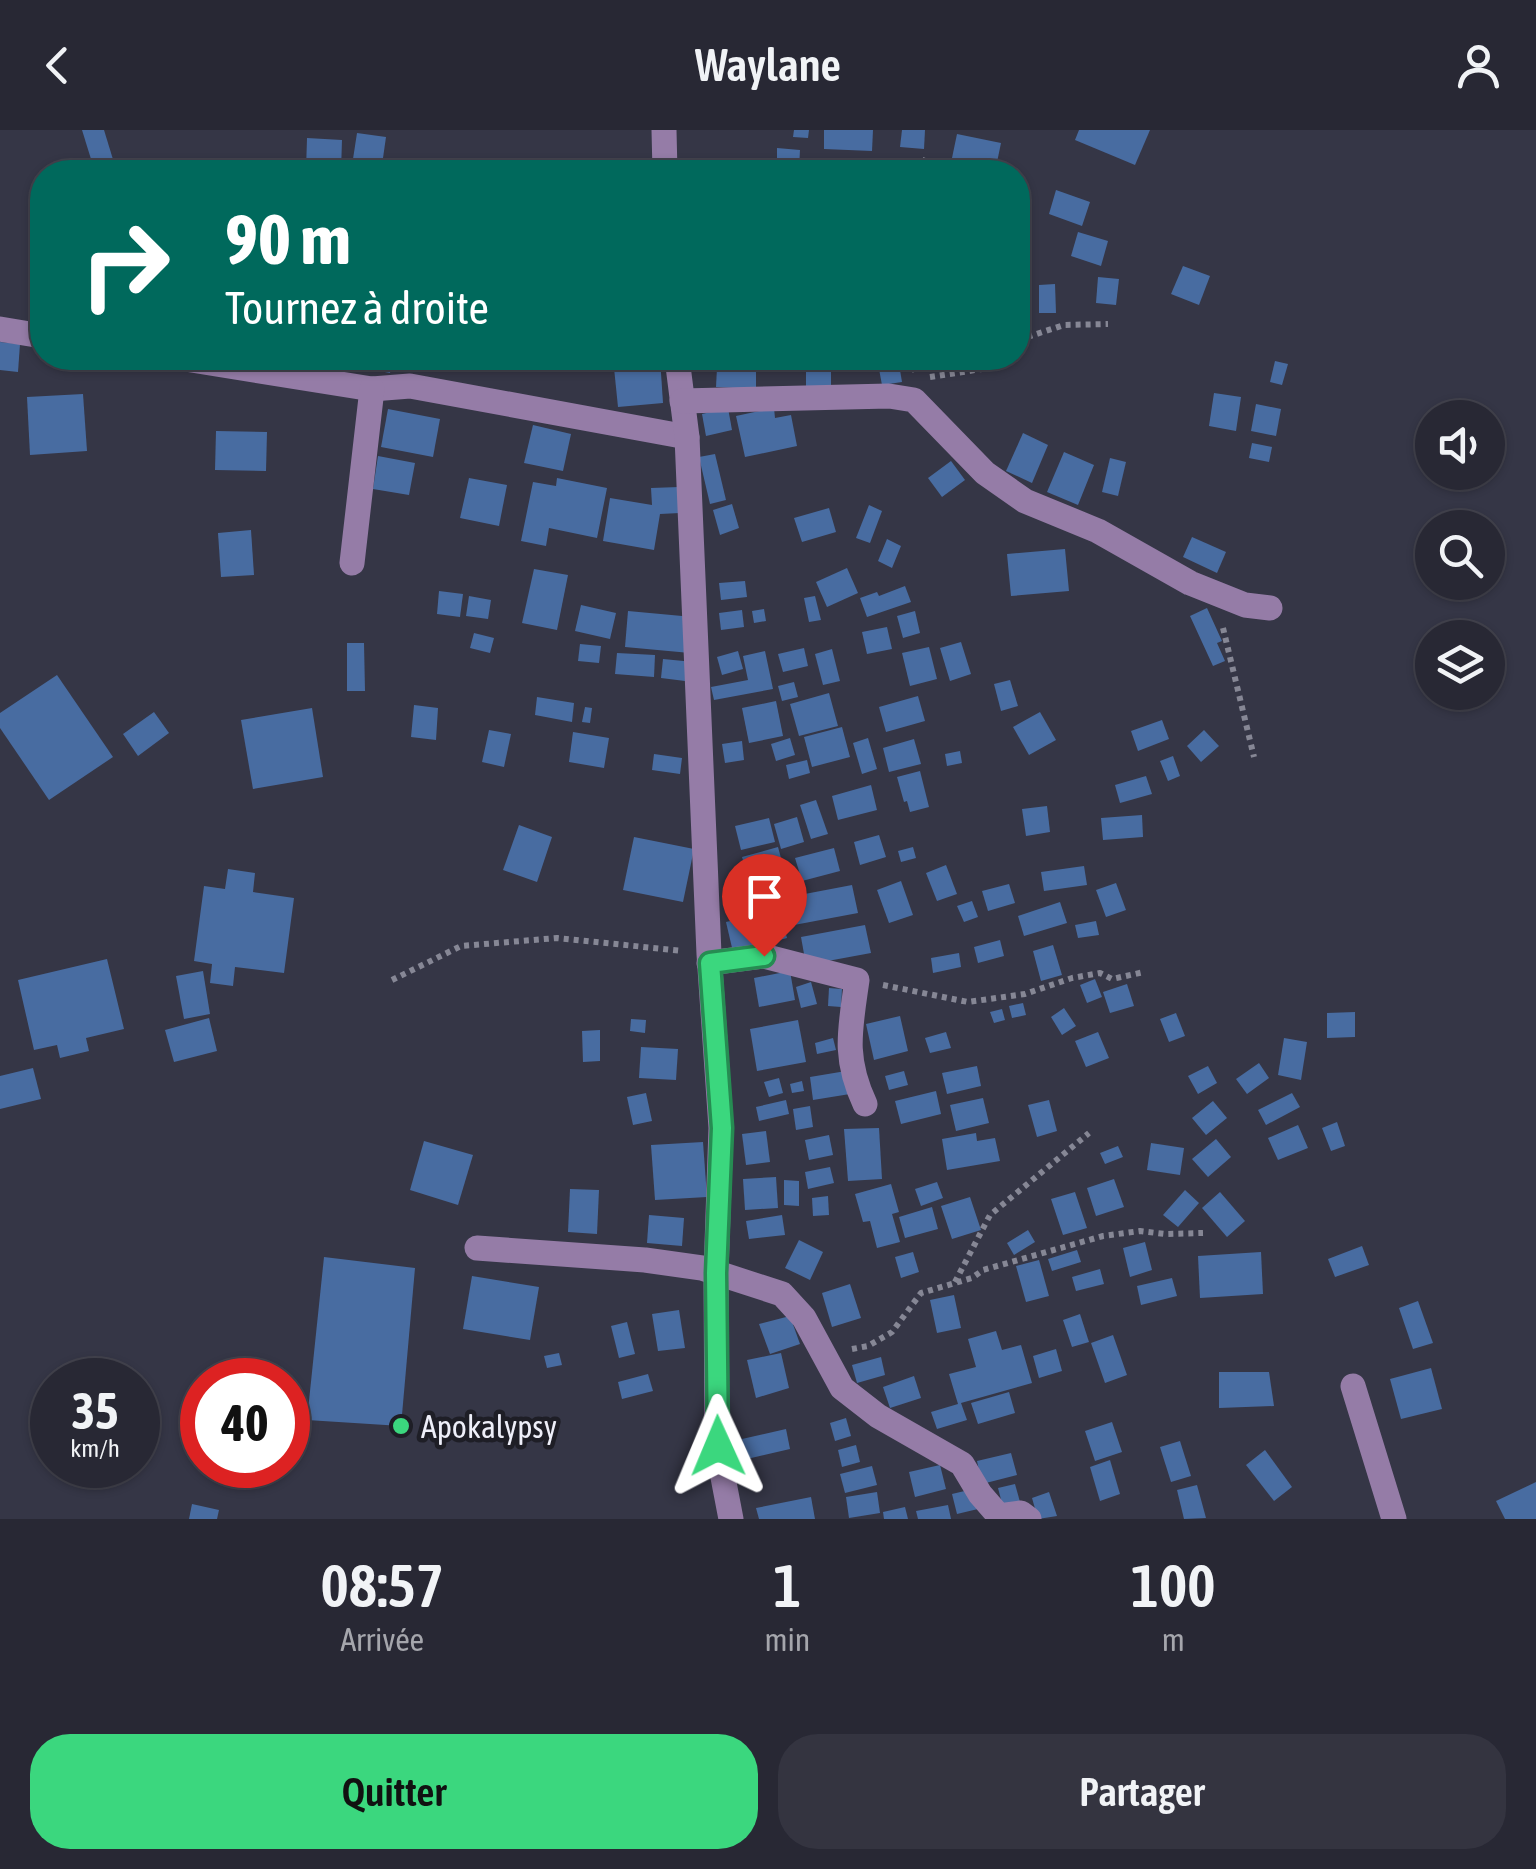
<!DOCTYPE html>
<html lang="fr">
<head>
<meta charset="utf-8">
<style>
  :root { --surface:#282834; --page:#343440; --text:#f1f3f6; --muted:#a5a6ac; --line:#44444f; --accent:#3bd77e }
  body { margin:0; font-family:"Asap Condensed",sans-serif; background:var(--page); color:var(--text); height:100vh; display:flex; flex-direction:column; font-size:38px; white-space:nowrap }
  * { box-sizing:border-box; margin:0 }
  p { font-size:32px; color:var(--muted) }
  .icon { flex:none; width:55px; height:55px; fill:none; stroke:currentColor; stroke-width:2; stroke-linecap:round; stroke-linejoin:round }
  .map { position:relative; height:1389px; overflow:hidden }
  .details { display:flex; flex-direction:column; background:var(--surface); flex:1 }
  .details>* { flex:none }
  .guide { position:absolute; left:30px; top:30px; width:1000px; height:210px; border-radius:40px; box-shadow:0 2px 8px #0004,0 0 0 2px var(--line); background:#00695c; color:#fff; overflow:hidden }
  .tools { position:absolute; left:1415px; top:270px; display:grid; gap:20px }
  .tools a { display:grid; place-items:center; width:90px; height:90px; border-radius:50%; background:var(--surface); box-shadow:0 2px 8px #0004,0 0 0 2px var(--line); font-size:50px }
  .speed { position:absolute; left:30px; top:1228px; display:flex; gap:20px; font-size:50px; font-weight:700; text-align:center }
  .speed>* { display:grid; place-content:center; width:130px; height:130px; border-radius:50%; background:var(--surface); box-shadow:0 2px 8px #0004,0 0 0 2px var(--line); line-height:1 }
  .speed small { font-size:25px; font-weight:400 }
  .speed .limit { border:15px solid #d22; background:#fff; color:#111 }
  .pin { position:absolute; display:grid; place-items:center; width:85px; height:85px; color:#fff; margin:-102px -42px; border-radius:50% 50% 50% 0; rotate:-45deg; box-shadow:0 0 10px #0007 }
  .pin .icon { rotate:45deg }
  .me { position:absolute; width:110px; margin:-55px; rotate:359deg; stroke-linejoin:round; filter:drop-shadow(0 0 8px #0008) }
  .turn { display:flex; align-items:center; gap:35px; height:210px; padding:0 30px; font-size:45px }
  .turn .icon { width:130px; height:130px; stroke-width:2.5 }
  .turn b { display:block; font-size:70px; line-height:85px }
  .eta { display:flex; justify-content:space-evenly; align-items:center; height:170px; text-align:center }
  .eta b { font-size:60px; font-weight:600; line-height:70px }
  .action { display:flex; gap:20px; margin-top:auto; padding:20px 30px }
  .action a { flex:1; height:115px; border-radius:40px; background:var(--accent); color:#111; font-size:40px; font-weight:600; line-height:115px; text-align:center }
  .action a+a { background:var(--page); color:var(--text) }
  header { display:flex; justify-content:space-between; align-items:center; height:130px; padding:0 30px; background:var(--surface); font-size:45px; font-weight:600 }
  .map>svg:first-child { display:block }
  .building { fill:#486ca1 }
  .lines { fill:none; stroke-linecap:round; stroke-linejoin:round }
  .path { stroke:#868795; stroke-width:6; stroke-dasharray:5 5; stroke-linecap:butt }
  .minor { stroke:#957ca7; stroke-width:25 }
  .route-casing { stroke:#268c52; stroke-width:25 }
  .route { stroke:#3bd77e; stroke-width:18 }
  .poi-dot { fill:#3bd77e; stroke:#1e1e26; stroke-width:4 }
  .labels { text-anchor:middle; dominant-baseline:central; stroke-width:9; stroke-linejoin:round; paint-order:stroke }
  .poi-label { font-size:32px; fill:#eeeff9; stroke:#1e1e26; text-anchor:start }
</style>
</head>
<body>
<header><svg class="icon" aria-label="back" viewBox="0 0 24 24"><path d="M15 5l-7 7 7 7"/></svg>Waylane<svg class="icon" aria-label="person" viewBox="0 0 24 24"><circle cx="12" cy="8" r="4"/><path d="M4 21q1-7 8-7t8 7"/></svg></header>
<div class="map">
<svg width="1536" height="1389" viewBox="0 0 1536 1389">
  <rect width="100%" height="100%" fill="#353646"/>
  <g class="building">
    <polygon points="82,0 104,0 115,36 95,42"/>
    <polygon points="794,0 809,0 808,8 793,7"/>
    <polygon points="824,0 873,0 872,21 824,19"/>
    <polygon points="902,0 925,0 924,19 900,17"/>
    <polygon points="1079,0 1150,0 1135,35 1075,10"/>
    <polygon points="357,3 386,7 381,42 351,42"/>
    <polygon points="957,4 1001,13 996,37 952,28"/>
    <polygon points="307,8 342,10 341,41 306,40"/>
    <polygon points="777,18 800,20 799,39 777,38"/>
    <polygon points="401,30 423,34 422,42 398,42"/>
    <polygon points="1056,60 1090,72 1082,96 1049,84"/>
    <polygon points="1018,65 1031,68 1027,91 1018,89"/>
    <polygon points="1078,102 1108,111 1101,136 1071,126"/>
    <polygon points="1183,136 1210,146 1199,175 1171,164"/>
    <polygon points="1027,147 1032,165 1018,169 1018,150"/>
    <polygon points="1098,147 1119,149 1116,175 1096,173"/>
    <polygon points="1055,154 1056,183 1039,183 1039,155"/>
    <polygon points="1026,179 1031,200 1018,203 1018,181"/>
    <polygon points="0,212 20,214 18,242 0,240"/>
    <polygon points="371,228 393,228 390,243 369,239"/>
    <polygon points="613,228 660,228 663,273 618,277"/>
    <polygon points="750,228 776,228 775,235 749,233"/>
    <polygon points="877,228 898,228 902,252 882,255"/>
    <polygon points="1275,231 1288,234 1282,255 1270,252"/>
    <polygon points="717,238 756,240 756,259 716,257"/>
    <polygon points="806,241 831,242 831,257 806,256"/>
    <polygon points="1214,263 1241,267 1236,301 1209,296"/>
    <polygon points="83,264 87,321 30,325 27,267"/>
    <polygon points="1256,274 1281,279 1276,306 1251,301"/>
    <polygon points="728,278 732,300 706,306 702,284"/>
    <polygon points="774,278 775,288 791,285 797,316 745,327 736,286"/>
    <polygon points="388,279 440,289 433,327 381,317"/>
    <polygon points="533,295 571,304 563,341 524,333"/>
    <polygon points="216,301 267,302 266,341 215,340"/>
    <polygon points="1023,303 1048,315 1032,353 1006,341"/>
    <polygon points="1252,313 1272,317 1269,332 1249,328"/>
    <polygon points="1064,322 1094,335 1078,375 1047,362"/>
    <polygon points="715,324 726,370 710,374 699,327"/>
    <polygon points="378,326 415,333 409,365 373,359"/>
    <polygon points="1110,328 1126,332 1118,366 1102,362"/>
    <polygon points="951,331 965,350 942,367 928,348"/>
    <polygon points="469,348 507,355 499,396 460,388"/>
    <polygon points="557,348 607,358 597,408 549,398 546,416 521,411 533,352 556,356"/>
    <polygon points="679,357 680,383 660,384 654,420 603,411 610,368 652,375 651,358"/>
    <polygon points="732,374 739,398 720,405 713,380"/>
    <polygon points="869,375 882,381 870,413 856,408"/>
    <polygon points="829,378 836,402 802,412 794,388"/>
    <polygon points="251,400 254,445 221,447 218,403"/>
    <polygon points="1192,407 1226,422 1217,443 1183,427"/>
    <polygon points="887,409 901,416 892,438 878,431"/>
    <polygon points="1065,419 1069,461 1011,466 1007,424"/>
    <polygon points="847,438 858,463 827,477 816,452"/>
    <polygon points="534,439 568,445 557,500 522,493"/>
    <polygon points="745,451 747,467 721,470 719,453"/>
    <polygon points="905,456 911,472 867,487 860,468 877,462 879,466"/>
    <polygon points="439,461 463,464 460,487 437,484"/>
    <polygon points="469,466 491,470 488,489 466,486"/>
    <polygon points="815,466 821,490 809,492 804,468"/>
    <polygon points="581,475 616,483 610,509 575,501"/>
    <polygon points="1207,478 1222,511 1217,513 1225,531 1213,536 1190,486"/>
    <polygon points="764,479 766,491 754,493 752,481"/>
    <polygon points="742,480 744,497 721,500 719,483"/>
    <polygon points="628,481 693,487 690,523 625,517"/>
    <polygon points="915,481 920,503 903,508 897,486"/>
    <polygon points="887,497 892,519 867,524 862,502"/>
    <polygon points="474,503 494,508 490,523 470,518"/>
    <polygon points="961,512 971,544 950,551 940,518"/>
    <polygon points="347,513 364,513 365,561 347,561"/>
    <polygon points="580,514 601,516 599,533 578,531"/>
    <polygon points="929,517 937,549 910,556 902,523"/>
    <polygon points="804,518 808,536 783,542 778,524"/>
    <polygon points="832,519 840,551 823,555 815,524"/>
    <polygon points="738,521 743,539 722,545 717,527"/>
    <polygon points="765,521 773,559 714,570 711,557 748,550 743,526"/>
    <polygon points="617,523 655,525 654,547 615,544"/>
    <polygon points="663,529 694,532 693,552 661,548"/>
    <polygon points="57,545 113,627 49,670 0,598 0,583"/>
    <polygon points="1010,550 1018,576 1001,581 994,554"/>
    <polygon points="794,552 798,567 782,571 778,556"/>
    <polygon points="829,563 838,596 799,606 790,574"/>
    <polygon points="918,566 925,591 886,602 879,577"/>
    <polygon points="537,567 574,573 572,592 535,585"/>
    <polygon points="776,571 783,606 749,613 742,578"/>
    <polygon points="414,575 438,578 436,610 411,607"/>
    <polygon points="585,577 592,578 590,593 582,592"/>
    <polygon points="312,578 323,647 253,659 241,590"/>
    <polygon points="154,582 169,603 138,626 123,604"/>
    <polygon points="1040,582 1056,610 1029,625 1013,597"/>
    <polygon points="1162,590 1169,609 1138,621 1131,601"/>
    <polygon points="842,597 850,627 812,637 804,607"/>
    <polygon points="489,600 511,604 504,637 482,632"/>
    <polygon points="1204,600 1219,616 1201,632 1187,616"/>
    <polygon points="573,602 609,608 604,638 569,632"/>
    <polygon points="790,608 795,625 776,631 771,614"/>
    <polygon points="868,608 877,639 862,644 853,613"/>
    <polygon points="914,609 921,634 889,642 883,618"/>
    <polygon points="742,611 744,630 725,633 722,614"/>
    <polygon points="960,621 962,633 947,636 945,624"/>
    <polygon points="654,624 682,628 680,644 652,640"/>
    <polygon points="1173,626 1180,646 1168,651 1160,631"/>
    <polygon points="807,630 810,643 789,649 786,635"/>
    <polygon points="920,641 929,677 910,682 907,671 904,672 897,647"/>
    <polygon points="1146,646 1152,664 1120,673 1115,655"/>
    <polygon points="871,655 877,680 838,690 832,666"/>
    <polygon points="816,670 828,704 811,709 800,675"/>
    <polygon points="1047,676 1050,702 1026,706 1022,679"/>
    <polygon points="1142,685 1143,707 1103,710 1101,688"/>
    <polygon points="797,687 804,712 781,719 774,694"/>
    <polygon points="769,688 775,712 741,720 735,696"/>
    <polygon points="519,695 552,707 537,752 503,740"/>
    <polygon points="879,705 886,727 860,735 854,712"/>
    <polygon points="634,707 694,719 683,772 623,760"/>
    <polygon points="778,717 788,754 753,764 742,727"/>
    <polygon points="913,717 916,728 901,732 898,721"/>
    <polygon points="834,718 840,741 802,751 795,728"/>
    <polygon points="946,735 957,764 937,771 926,743"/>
    <polygon points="1084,736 1087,755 1044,761 1041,742"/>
    <polygon points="228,739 255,743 253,762 294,768 284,843 235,837 233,856 210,853 212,834 194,831 204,756 225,759"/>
    <polygon points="901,751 913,785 889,793 877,760"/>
    <polygon points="1116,753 1126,780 1106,787 1096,760"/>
    <polygon points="1009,754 1015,773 988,781 982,761"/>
    <polygon points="852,755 858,783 794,795 789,767"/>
    <polygon points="972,771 978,787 964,792 957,776"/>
    <polygon points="1060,772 1067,793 1024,806 1018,786"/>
    <polygon points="779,779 787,808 733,822 726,792"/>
    <polygon points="1096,791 1099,805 1078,808 1075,795"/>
    <polygon points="865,795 871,823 806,835 801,807"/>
    <polygon points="1000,810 1004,826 978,833 974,817"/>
    <polygon points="1053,815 1062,845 1041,851 1033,821"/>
    <polygon points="959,823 961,837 933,843 931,828"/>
    <polygon points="107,829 124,899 86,908 89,921 60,928 57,915 34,920 18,850"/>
    <polygon points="203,841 210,884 184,889 176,846"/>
    <polygon points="790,841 795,870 759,877 754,848"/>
    <polygon points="1095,849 1102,867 1087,873 1080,855"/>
    <polygon points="811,852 817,874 801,878 796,857"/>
    <polygon points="1127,854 1134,876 1110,883 1103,862"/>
    <polygon points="829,858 842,859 841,877 828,876"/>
    <polygon points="1023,873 1026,885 1012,888 1009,876"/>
    <polygon points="1064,878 1076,896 1062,905 1051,887"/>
    <polygon points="1002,879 1005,890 994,893 990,882"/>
    <polygon points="1355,882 1355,907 1327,908 1327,883"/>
    <polygon points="1176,883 1185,906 1169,912 1160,889"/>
    <polygon points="900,886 908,921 874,930 866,894"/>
    <polygon points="209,888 217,921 174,932 165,900"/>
    <polygon points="631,889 646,890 645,903 630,901"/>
    <polygon points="798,890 806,932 757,941 750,899"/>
    <polygon points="600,900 600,931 583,932 582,901"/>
    <polygon points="946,902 951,918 930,923 925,908"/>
    <polygon points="1098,902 1109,928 1086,937 1075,911"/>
    <polygon points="833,908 836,920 817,924 815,913"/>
    <polygon points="1284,908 1307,912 1301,950 1278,945"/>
    <polygon points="641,917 678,919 676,950 639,948"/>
    <polygon points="1259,933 1269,948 1247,964 1236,949"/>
    <polygon points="977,936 981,956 947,964 942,943"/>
    <polygon points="1208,936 1217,953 1198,964 1188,946"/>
    <polygon points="33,938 41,969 0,979 0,946"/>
    <polygon points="846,941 850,964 813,970 810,947"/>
    <polygon points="904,941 908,955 889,960 885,946"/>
    <polygon points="779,948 783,963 769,967 764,952"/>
    <polygon points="802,951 804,961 792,963 790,954"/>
    <polygon points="936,961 941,984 901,994 895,971"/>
    <polygon points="646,963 652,991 633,995 627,967"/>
    <polygon points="1292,963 1300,977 1266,995 1258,980"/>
    <polygon points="983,968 989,993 956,1001 950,975"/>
    <polygon points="786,970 789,984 759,991 756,977"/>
    <polygon points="1049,970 1057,1001 1037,1007 1028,975"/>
    <polygon points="1213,971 1227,988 1206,1005 1192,988"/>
    <polygon points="810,976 813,997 796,1000 793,979"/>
    <polygon points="1337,992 1345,1016 1331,1021 1322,998"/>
    <polygon points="1298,995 1308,1018 1278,1030 1268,1008"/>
    <polygon points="879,998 882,1049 848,1051 844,999"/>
    <polygon points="766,1001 770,1032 746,1035 742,1004"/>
    <polygon points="976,1003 977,1011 995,1008 1000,1031 947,1040 942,1009"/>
    <polygon points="829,1005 833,1025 809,1030 805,1010"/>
    <polygon points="1216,1009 1231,1027 1208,1047 1192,1029"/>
    <polygon points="424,1011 473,1025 458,1075 410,1060"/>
    <polygon points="703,1012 707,1067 655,1070 651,1015"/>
    <polygon points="1151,1013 1184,1018 1180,1045 1147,1040"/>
    <polygon points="1118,1016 1123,1027 1105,1034 1100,1023"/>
    <polygon points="830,1037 834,1053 808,1059 805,1042"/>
    <polygon points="776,1047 778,1078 745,1080 743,1049"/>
    <polygon points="1114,1049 1124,1077 1096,1086 1087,1058"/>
    <polygon points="784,1050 799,1051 799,1076 784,1075"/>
    <polygon points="937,1052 943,1068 921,1076 915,1059"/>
    <polygon points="891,1054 899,1082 892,1084 900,1112 877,1118 870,1091 863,1092 855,1064"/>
    <polygon points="570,1059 599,1060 597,1104 568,1102"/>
    <polygon points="1185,1060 1199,1073 1178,1097 1163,1085"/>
    <polygon points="1075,1062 1087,1098 1063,1105 1051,1069"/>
    <polygon points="1220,1062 1245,1091 1227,1107 1202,1078"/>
    <polygon points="828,1066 829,1085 813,1086 812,1068"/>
    <polygon points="970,1067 981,1100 952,1109 941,1076"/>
    <polygon points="932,1077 938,1099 905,1108 899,1087"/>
    <polygon points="649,1085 684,1088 682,1116 647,1113"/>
    <polygon points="782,1085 785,1105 749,1109 746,1091"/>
    <polygon points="1028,1100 1035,1112 1014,1125 1007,1113"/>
    <polygon points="799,1110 823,1122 810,1150 785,1138"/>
    <polygon points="1145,1112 1152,1140 1130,1147 1123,1118"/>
    <polygon points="1362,1116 1369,1135 1335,1147 1328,1129"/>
    <polygon points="1077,1120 1081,1132 1052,1141 1048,1129"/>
    <polygon points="913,1122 919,1142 901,1148 895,1127"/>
    <polygon points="1261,1122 1263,1164 1200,1168 1198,1126"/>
    <polygon points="324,1127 415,1138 401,1296 307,1290"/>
    <polygon points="1039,1130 1049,1166 1026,1172 1016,1136"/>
    <polygon points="1100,1139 1104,1154 1076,1161 1072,1147"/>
    <polygon points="472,1146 539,1157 530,1210 463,1199"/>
    <polygon points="1172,1148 1177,1166 1141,1175 1137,1156"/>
    <polygon points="850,1154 861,1188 832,1197 822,1163"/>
    <polygon points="954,1165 961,1198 937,1203 930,1170"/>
    <polygon points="1418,1171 1433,1213 1413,1219 1399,1178"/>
    <polygon points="679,1180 685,1218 658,1221 652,1184"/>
    <polygon points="1080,1184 1089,1212 1072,1217 1063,1190"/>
    <polygon points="790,1186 800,1214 770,1224 759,1194"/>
    <polygon points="627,1192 635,1224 619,1228 611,1196"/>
    <polygon points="996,1201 1002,1220 1021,1215 1032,1253 961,1273 967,1290 937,1299 931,1282 958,1274 949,1244 976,1237 968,1209"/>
    <polygon points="1113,1205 1127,1245 1105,1253 1091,1213"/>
    <polygon points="1056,1219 1062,1241 1039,1248 1033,1226"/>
    <polygon points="559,1223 562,1235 547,1238 544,1226"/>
    <polygon points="781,1223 789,1258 756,1268 747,1230"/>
    <polygon points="881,1227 885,1245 857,1253 852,1235"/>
    <polygon points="1431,1238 1442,1279 1401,1289 1390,1249"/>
    <polygon points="1219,1242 1269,1242 1274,1276 1219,1278"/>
    <polygon points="648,1244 653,1261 622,1269 618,1252"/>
    <polygon points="914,1246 921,1268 890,1278 883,1257"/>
    <polygon points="1009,1262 1015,1283 978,1294 971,1273"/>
    <polygon points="846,1288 851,1306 835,1311 830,1293"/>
    <polygon points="1112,1292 1122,1322 1095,1331 1085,1301"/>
    <polygon points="786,1299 790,1319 747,1329 742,1309"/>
    <polygon points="1180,1311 1191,1346 1171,1352 1160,1317"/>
    <polygon points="856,1315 860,1332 842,1337 838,1320"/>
    <polygon points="1265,1320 1292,1357 1274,1371 1246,1335"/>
    <polygon points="1011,1323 1017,1345 982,1354 977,1331"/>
    <polygon points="1110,1330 1120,1364 1100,1371 1090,1337"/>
    <polygon points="940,1335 946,1359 915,1367 909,1342"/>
    <polygon points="872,1336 877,1355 845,1363 840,1344"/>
    <polygon points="1536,1352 1536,1389 1505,1389 1496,1371"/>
    <polygon points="1015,1354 1020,1372 1003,1377 998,1358"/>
    <polygon points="1197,1355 1206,1388 1184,1389 1177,1360"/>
    <polygon points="973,1359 978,1379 957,1384 952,1364"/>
    <polygon points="877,1362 880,1383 849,1388 846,1367"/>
    <polygon points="1049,1362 1057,1386 1038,1389 1032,1368"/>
    <polygon points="811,1367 815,1389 759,1389 756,1378"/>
    <polygon points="192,1374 219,1380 217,1389 189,1389"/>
    <polygon points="948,1375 951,1389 918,1389 916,1381"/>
    <polygon points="905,1377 908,1389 884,1389 883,1382"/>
  </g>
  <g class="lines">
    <g class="path">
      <polyline points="920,42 928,24"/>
      <polyline points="1018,210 1064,195 1108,194"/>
      <polyline points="909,228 916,243"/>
      <polyline points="930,247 982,239 987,228"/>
      <polyline points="1223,498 1254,627"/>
      <polyline points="392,850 461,816 557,808 683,821"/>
      <polyline points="883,855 968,872 1025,864 1072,848 1100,843 1112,849 1144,842"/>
      <polyline points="955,1152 990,1085 1089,1003"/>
      <polyline points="852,1219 868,1216 892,1202 921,1163 972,1148 983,1140 1103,1106 1140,1101 1165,1104 1203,1103"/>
    </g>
    <g class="minor">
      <polyline points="664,0 665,42"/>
      <polyline points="0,199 42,206"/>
      <polyline points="179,228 372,259 410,256 687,307"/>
      <polyline points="677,228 687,307 709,824 721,998 716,1143 717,1316 731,1389"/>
      <polyline points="682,271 889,266 914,270 985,343 1025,371 1098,401 1190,453 1245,475 1270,478"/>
      <polyline points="352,433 372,259"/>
      <path d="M709,833L764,826L857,850C850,900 843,927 865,974"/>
      <polyline points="477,1118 645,1130 702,1138 782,1164 804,1188 842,1258 878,1286 962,1334 980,1364 999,1386 1021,1383 1029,1389"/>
      <polyline points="1353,1256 1394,1389"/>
    </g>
  </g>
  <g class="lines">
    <g class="route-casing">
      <polyline id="route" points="718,1316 716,1143 722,998 710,833 764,826"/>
    </g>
    <use href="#route" class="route"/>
  </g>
  <circle class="poi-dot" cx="401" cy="1296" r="10"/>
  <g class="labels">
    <g class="poi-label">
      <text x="421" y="1296">Apokalypsy</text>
    </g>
  </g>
</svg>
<div class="tools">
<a><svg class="icon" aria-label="sound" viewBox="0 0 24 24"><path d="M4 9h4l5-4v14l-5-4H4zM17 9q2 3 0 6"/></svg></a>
<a><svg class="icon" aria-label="search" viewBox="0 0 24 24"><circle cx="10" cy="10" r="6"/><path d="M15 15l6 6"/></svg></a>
<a><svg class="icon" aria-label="layers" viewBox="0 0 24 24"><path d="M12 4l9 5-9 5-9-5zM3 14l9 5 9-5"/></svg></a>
</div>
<div class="speed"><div>35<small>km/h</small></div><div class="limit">40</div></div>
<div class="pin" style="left:764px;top:826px;background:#d93025"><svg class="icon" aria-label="arrive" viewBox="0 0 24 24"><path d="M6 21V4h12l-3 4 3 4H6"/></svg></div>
<svg class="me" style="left:718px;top:1316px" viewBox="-20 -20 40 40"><path d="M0-17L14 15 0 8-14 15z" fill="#3bd77e" stroke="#fff" stroke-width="4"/></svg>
<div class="guide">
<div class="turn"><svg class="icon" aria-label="right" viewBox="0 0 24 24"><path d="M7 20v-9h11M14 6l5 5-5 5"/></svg><div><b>90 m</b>Tournez à droite</div></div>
</div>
</div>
<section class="details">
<div class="eta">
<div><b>08:57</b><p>Arrivée</p></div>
<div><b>1</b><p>min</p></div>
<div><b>100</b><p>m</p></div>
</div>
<div class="action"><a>Quitter</a><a>Partager</a></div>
</section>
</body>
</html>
